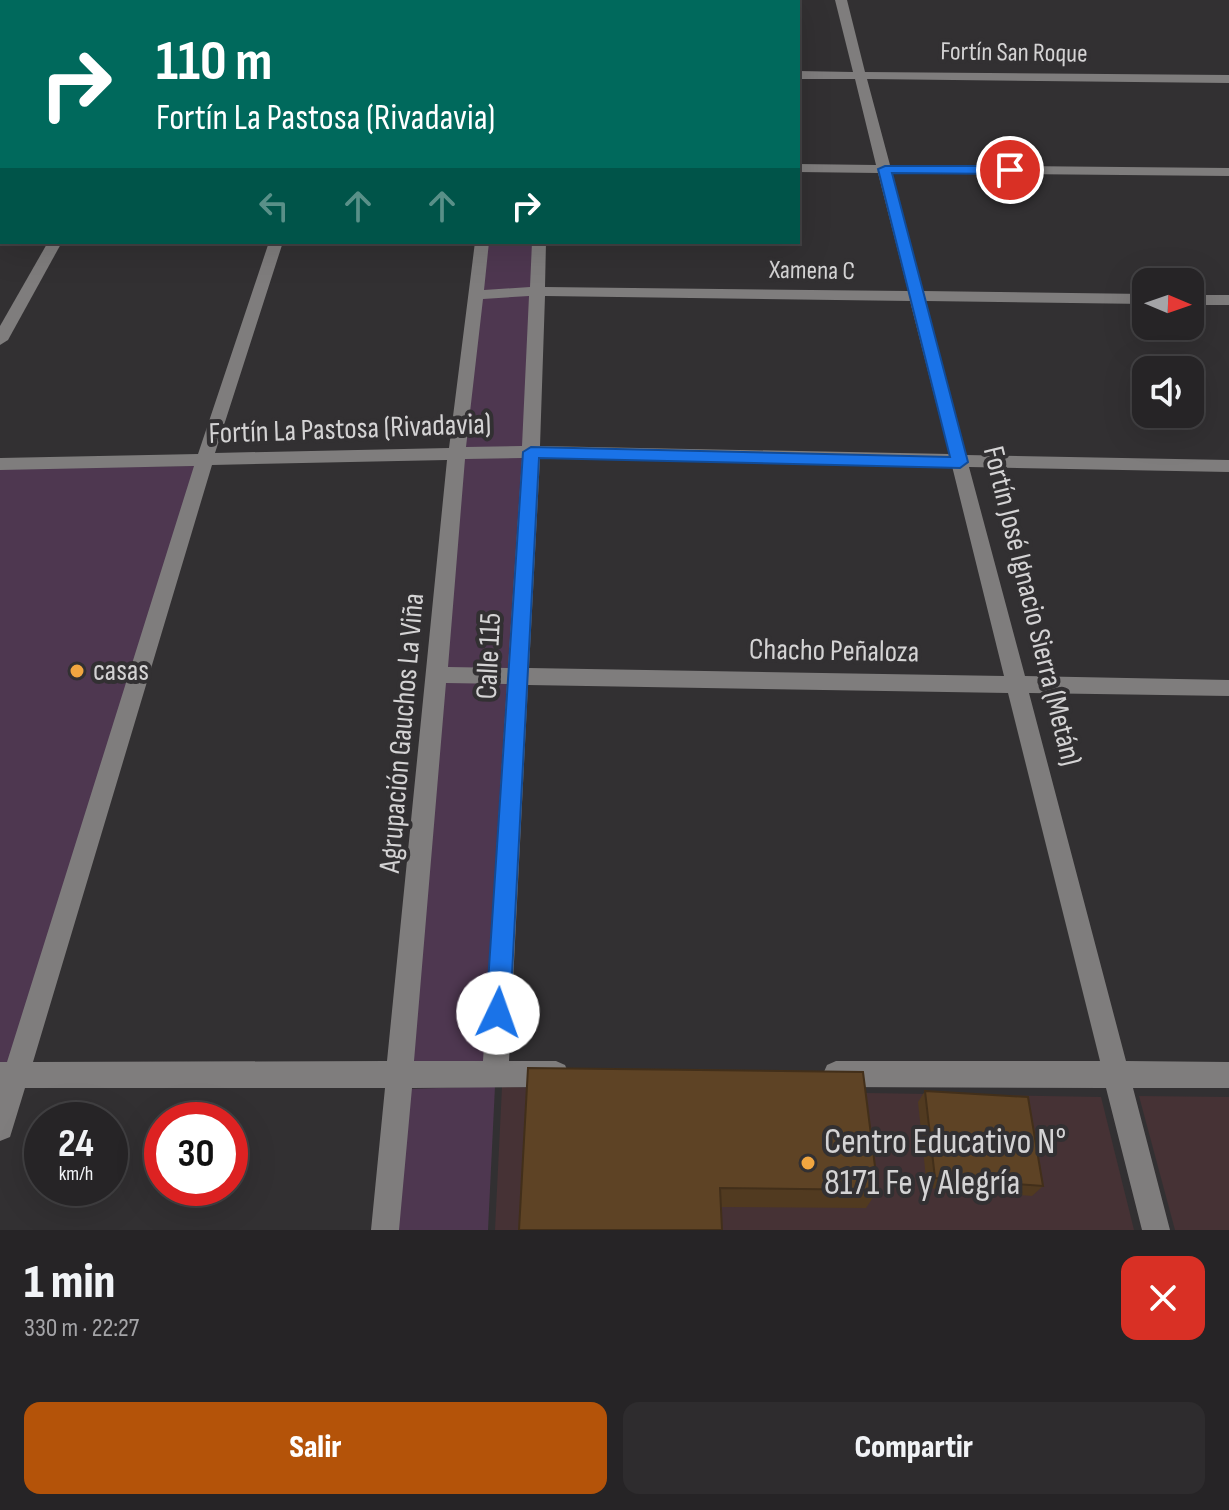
<!DOCTYPE html>
<html lang="es">
<head>
<meta charset="utf-8">
<style>
  :root { --surface:#262426; --page:#2e2c2e; --text:#f1f3f6; --muted:#a4a4a7; --line:#424143; --accent:#b45309 }
  body { margin:0; font-family:"Sofia Sans Condensed",sans-serif; background:var(--page); color:var(--text); height:100vh; display:flex; flex-direction:column; font-size:30px; white-space:nowrap }
  * { box-sizing:border-box; margin:0 }
  p { font-size:26px; color:var(--muted) }
  .icon { flex:none; width:44px; height:44px; fill:none; stroke:currentColor; stroke-width:2; stroke-linecap:round; stroke-linejoin:round }
  .map { position:relative; height:1230px; overflow:hidden }
  .details { display:flex; flex-direction:column; background:var(--surface); flex:1 }
  .details>* { flex:none }
  .banner { position:absolute; left:0px; top:0px; width:800px; height:244px; box-shadow:0 8px 32px #0002,0 0 0 2px var(--line); background:#00695c; color:#fff; overflow:hidden }
  .needle { width:52px; rotate:92deg }
  .fabs { position:absolute; left:1132px; top:268px; display:grid; gap:16px }
  .fabs a { display:grid; place-items:center; width:72px; height:72px; border-radius:16px; background:var(--surface); box-shadow:0 8px 32px #0002,0 0 0 2px var(--line); font-size:40px }
  .speed { position:absolute; left:24px; top:1102px; display:flex; gap:16px; font-size:40px; font-weight:700; text-align:center }
  .speed>* { display:grid; place-content:center; width:104px; height:104px; border-radius:50%; background:var(--surface); box-shadow:0 8px 32px #0002,0 0 0 2px var(--line); line-height:1 }
  .speed small { font-size:20px; font-weight:400 }
  .speed .limit { border:12px solid #d22; background:#fff; color:#111 }
  .pin { position:absolute; display:grid; place-items:center; width:68px; height:68px; color:#fff; margin:-34px; border:4px solid #fff; border-radius:50%; box-shadow:0 2px 8px #0007 }
  .me { position:absolute; width:88px; margin:-44px; rotate:3deg; stroke-linejoin:round; filter:drop-shadow(0 0 6px #0008) }
  .turn { display:flex; align-items:center; gap:28px; height:168px; padding:0 24px; font-size:36px }
  .turn .icon { width:104px; height:104px; stroke-width:2.5 }
  .turn b { display:block; font-size:56px; line-height:68px }
  .lanes { display:flex; align-items:center; height:76px; padding:0 24px; background:#0003; justify-content:center; gap:40px; direction:ltr }
  .lanes .off { opacity:.35 }
  .round { display:grid; place-items:center; flex:none; width:84px; height:84px; border-radius:16px; background:var(--page) }
  .head { display:flex; align-items:center; justify-content:space-between; height:136px; padding:0 24px }
  h1 { font-size:48px; font-weight:800; line-height:60px }
  .action { display:flex; gap:16px; margin-top:auto; padding:16px 24px }
  .action a { flex:1; height:92px; border-radius:16px; background:var(--accent); color:#fff; font-size:32px; font-weight:800; line-height:92px; text-align:center }
  .action a+a { background:var(--page); color:var(--text) }
  .map>svg:first-child { display:block }
  .education { fill:#463235 }
  .green { fill:#4e3750 }
  .lines { fill:none; stroke-linecap:round; stroke-linejoin:round }
  .minor { fill:#7f7d7d; fill-rule:evenodd }
  .wall { fill:#513a20 }
  .building { fill:#5e4325; stroke:#422f1a; stroke-width:2 }
  .route { fill:#1a73e8; stroke:#114b97; stroke-width:2 }
  .poi-dot { fill:#f1a640; stroke:#323032; stroke-width:3 }
  .labels { text-anchor:middle; dominant-baseline:central; stroke-width:8; stroke-linejoin:round; paint-order:stroke }
  .far-street-label { font-size:26px; fill:#d4d3d4; stroke:#323032 }
  .street-label { font-size:30px; fill:#d4d3d4; stroke:#323032 }
  .poi-label { font-size:30px; fill:#d4d3d4; stroke:#323032; text-anchor:start }
  .near-poi-label { font-size:36px; fill:#d4d3d4; stroke:#323032; text-anchor:start }
</style>
</head>
<body>
<div class="map">
<svg width="1229" height="1230" viewBox="0 0 1229 1230">
  <rect width="100%" height="100%" fill="#323032"/>
  <g class="education">
    <polygon points="502,1087 1101,1097 1134,1230 495,1230"/>
    <polygon points="1139,1096 1229,1097 1229,1230 1175,1230"/>
  </g>
  <g class="green">
    <polygon points="484,242 537,242 489,1069 404,1069"/>
    <polygon points="195,466 7,1066 0,1066 0,468"/>
    <polygon points="495,1086 488,1230 397,1230 410,1089"/>
  </g>
  <g class="lines">
    <g class="minor">
      <polygon points="6,0 18,0 4,2"/>
      <polygon points="180,0 192,0 179,2"/>
      <polygon points="350,0 362,0 349,2"/>
      <rect x="497" y="0" width="12" height="2"/>
      <rect x="542" y="0" width="12" height="2"/>
      <path d="M835,0H847L865,72L1229,75V83L867,79L890,165L1229,168V176L892,173L923,291L1146,294V304L926,301L966,455L1229,460V472L969,467L1025,676L1229,680V696L1029,693L1126,1061L1229,1062V1088H1133L1170,1230H1142L1106,1088L836,1087L827,1083L823,1074L827,1065L836,1061H1100L1008,693L528,685L509,1061H556L565,1065L569,1074L565,1083L556,1087L412,1088L399,1230H371L385,1088H25L10,1137L0,1141V1062H7L194,466L0,470V458L198,454L269,242H283L215,453L449,448L475,242H489L484,290L530,287L532,242H546L545,287L908,291L878,173L798,172V164L876,165L855,79H798V71L853,72ZM529,296L522,446L466,447L483,299ZM545,296L910,301L949,454L540,446ZM522,458L508,668L448,667L465,459ZM540,458L952,466L1004,676L529,668ZM447,460L387,1061L33,1062L212,465ZM446,683L507,684L483,1061H414Z"/>
      <rect x="0" y="70" width="2" height="8"/>
      <polygon points="48,242 62,242 8,340 0,345 0,326"/>
      <rect x="1190" y="295" width="39" height="10"/>
    </g>
  </g>
  <g class="wall">
    <polygon points="528,1068 878,1190 866,1208 721,1207"/>
    <polygon points="925,1091 1043,1186 1032,1196 927,1188 918,1102"/>
  </g>
  <g class="building">
    <polygon points="528,1068 863,1072 878,1190 720,1188 722,1230 519,1230"/>
    <polygon points="925,1091 1028,1097 1043,1186 935,1178"/>
  </g>
  <polygon class="route" points="885,166 1010,166 1016,170 1010,174 892,173 968,462 960,468 539,458 510,1013 506,1021 498,1025 490,1021 486,1013 523,452 531,447 950,457 878,169"/>
  <g class="poi-dot">
    <circle cx="77" cy="671" r="8"/>
    <circle cx="808" cy="1163" r="8"/>
  </g>
  <g class="labels">
    <g class="far-street-label">
      <text transform="translate(1014 53) rotate(1)">Fortín San Roque</text>
      <text transform="translate(812 271) rotate(1)">Xamena C</text>
    </g>
    <g class="street-label">
      <text transform="translate(350 429) rotate(-2)">Fortín La Pastosa (Rivadavia)</text>
      <text transform="translate(1032 606) rotate(76)">Fortín José Ignacio Sierra (Metán)</text>
      <text transform="translate(834 651) rotate(1)">Chacho Peñaloza</text>
      <text transform="translate(489 656) rotate(-87)">Calle 115</text>
      <text transform="translate(402 733) rotate(-85)">Agrupación Gauchos La Viña</text>
    </g>
    <g class="poi-label">
      <text x="93" y="671">casas</text>
    </g>
    <g class="near-poi-label">
      <text x="824" y="1142">Centro Educativo N°<tspan x="824" dy="41">8171 Fe y Alegría</tspan></text>
    </g>
  </g>
</svg>
<div class="fabs">
<a><svg class="needle" viewBox="-14 -14 28 28"><path d="M0-13l5 13h-10z" fill="#e53935"/><path d="M0 13l5-13h-10z" fill="#a4a4a7"/></svg></a>
<a><svg class="icon" aria-label="sound" viewBox="0 0 24 24"><path d="M4 9h4l5-4v14l-5-4H4zM17 9q2 3 0 6"/></svg></a>
</div>
<div class="speed"><div>24<small>km/h</small></div><div class="limit">30</div></div>
<div class="pin" style="left:1010px;top:170px;background:#d93025"><svg class="icon" aria-label="arrive" viewBox="0 0 24 24"><path d="M6 21V4h12l-3 4 3 4H6"/></svg></div>
<svg class="me" style="left:498px;top:1013px" viewBox="-20 -20 40 40"><circle r="19" fill="#fff"/><path d="M0-13L10 11 0 6-10 11z" fill="#1a73e8"/></svg>
<div class="banner">
<div class="turn"><svg class="icon" aria-label="right" viewBox="0 0 24 24"><path d="M7 20v-9h11M14 6l5 5-5 5"/></svg><div><b>110 m</b>Fortín La Pastosa (Rivadavia)</div></div>
<div class="lanes"><svg class="icon off" aria-label="left" viewBox="0 0 24 24"><path d="M17 20v-9H6M10 6l-5 5 5 5"/></svg><svg class="icon off" aria-label="ahead" viewBox="0 0 24 24"><path d="M12 20V5M6 11l6-6 6 6"/></svg><svg class="icon off" aria-label="ahead" viewBox="0 0 24 24"><path d="M12 20V5M6 11l6-6 6 6"/></svg><svg class="icon" aria-label="right" viewBox="0 0 24 24"><path d="M7 20v-9h11M14 6l5 5-5 5"/></svg></div>
</div>
</div>
<section class="details">
<div class="head"><div><h1>1 min</h1><p>330 m · 22:27</p></div><a class="round" style="background:#d93025;color:#fff"><svg class="icon" aria-label="close" viewBox="0 0 24 24"><path d="M6 6l12 12M18 6L6 18"/></svg></a></div>
<div class="action"><a>Salir</a><a>Compartir</a></div>
</section>
</body>
</html>
